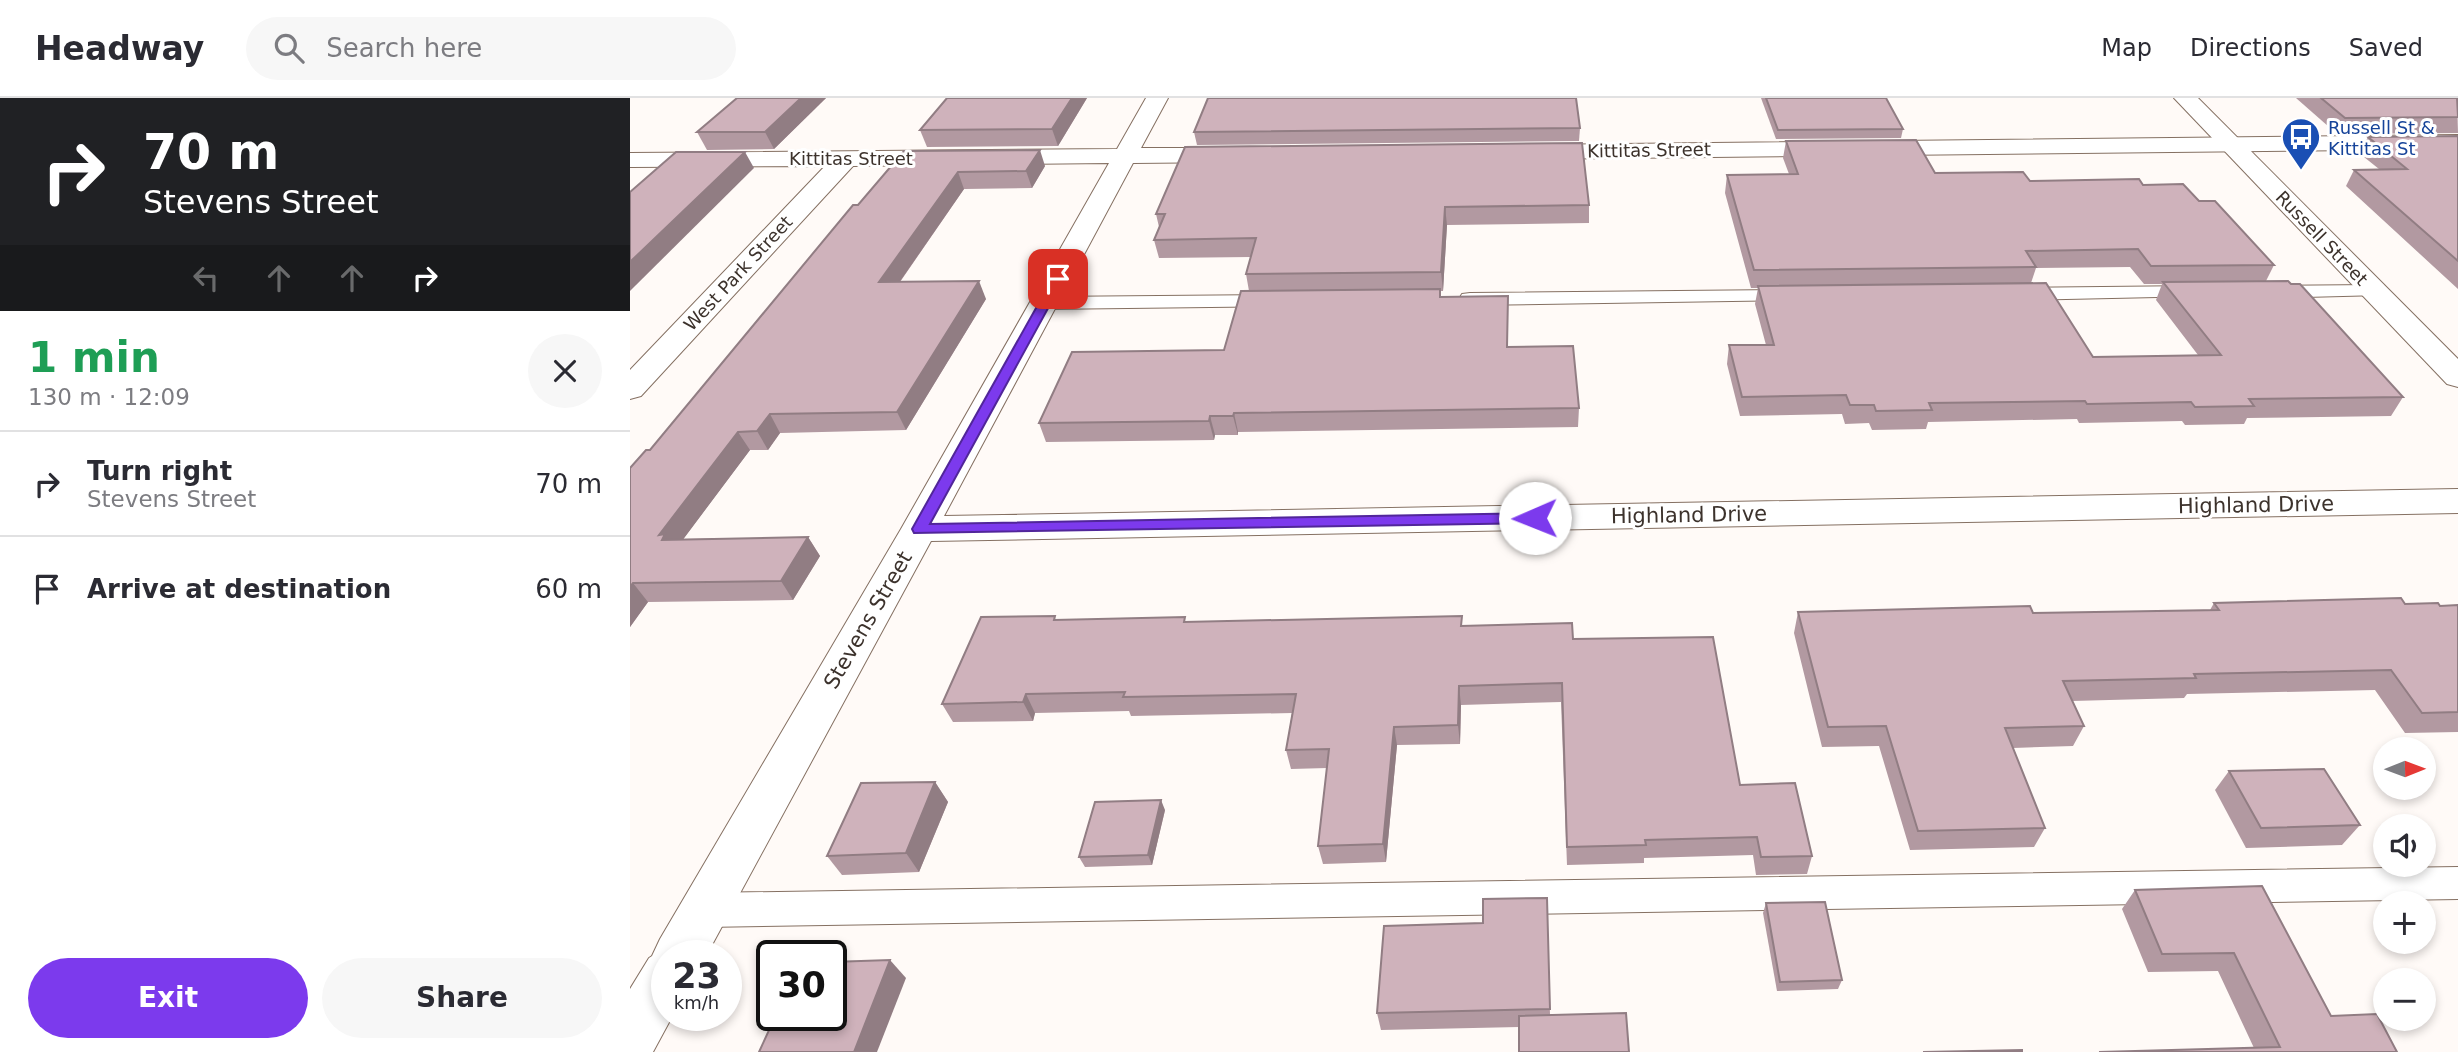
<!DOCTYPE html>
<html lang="en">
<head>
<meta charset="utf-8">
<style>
  :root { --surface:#fff; --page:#f7f7f7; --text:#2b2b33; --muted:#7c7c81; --line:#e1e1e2; --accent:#7c3aed }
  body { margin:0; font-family:"DejaVu Sans",sans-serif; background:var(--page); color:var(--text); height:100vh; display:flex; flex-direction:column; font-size:26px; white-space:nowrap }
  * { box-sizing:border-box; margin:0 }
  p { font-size:23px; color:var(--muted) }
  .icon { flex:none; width:38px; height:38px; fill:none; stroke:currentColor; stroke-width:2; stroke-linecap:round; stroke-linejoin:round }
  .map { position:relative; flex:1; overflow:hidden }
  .details { display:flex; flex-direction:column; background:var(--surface); width:630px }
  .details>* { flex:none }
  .guide { background:#202124; color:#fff; overflow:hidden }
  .needle { width:46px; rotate:89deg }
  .buttons { position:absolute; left:1743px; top:639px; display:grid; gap:14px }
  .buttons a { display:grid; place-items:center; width:63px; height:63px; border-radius:50%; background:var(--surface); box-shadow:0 4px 10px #0003; font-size:35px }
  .speed { position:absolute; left:21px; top:842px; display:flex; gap:14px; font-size:35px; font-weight:700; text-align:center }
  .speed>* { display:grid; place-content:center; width:91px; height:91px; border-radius:50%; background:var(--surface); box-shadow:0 4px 10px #0003; line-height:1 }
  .speed small { font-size:18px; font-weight:400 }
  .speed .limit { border:4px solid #111; border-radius:10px; background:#fff; color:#111 }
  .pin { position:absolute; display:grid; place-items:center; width:60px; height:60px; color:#fff; margin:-30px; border-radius:14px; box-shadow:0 4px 10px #0006 }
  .me { position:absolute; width:77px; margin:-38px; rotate:269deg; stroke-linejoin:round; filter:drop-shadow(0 0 5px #0008) }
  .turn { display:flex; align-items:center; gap:24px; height:147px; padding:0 28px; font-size:32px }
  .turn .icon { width:91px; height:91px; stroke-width:2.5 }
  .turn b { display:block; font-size:49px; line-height:60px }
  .lanes { display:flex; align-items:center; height:66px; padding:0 28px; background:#0003; justify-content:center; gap:35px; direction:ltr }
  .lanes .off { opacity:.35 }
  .round { display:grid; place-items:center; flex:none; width:74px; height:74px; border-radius:37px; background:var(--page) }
  .headline { display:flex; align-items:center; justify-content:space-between; height:119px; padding:0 28px }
  h1 { font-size:42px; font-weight:700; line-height:52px; color:#1e9e55 }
  .action { display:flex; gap:14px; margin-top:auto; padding:14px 28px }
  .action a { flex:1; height:80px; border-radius:42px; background:var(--accent); color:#fff; font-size:28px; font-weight:700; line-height:80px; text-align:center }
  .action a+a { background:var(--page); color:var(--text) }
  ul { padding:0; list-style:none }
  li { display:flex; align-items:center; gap:21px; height:105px; padding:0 28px; border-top:2px solid var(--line) }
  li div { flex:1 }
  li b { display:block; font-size:26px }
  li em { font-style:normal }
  header { display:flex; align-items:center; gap:42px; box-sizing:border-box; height:98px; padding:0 35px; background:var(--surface); border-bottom:2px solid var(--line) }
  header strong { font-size:33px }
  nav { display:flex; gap:38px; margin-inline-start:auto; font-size:24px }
  .search { width:490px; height:63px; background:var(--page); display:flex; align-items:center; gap:18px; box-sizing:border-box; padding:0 24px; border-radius:38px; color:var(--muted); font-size:26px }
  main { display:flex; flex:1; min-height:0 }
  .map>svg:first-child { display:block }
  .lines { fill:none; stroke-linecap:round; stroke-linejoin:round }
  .service-casing { stroke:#857062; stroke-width:2 }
  .minor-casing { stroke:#857062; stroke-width:2 }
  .secondary-casing { stroke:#857062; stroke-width:2 }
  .service { fill:#fff; fill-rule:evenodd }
  .minor { fill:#fff; fill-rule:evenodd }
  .secondary { fill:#fff; fill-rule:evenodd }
  .wall { fill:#b299a1; fill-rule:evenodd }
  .shaded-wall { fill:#917d83 }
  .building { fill:#cfb2bb; stroke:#917d83; stroke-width:2 }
  .route { fill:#7c3aed; stroke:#51269a; stroke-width:2 }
  .labels { text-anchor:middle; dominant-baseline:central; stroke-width:6; stroke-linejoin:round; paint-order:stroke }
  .far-transit-label { font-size:18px; fill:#164399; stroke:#fff; text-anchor:start }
  .far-street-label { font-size:18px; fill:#3c322c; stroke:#fff }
  .street-label { font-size:21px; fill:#3c322c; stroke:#fff }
</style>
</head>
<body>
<header>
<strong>Headway</strong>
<div class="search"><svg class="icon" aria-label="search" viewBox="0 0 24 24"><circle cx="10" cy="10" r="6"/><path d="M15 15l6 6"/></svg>Search here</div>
<nav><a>Map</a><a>Directions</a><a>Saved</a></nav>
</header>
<main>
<section class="details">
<div class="guide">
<div class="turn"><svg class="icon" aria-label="right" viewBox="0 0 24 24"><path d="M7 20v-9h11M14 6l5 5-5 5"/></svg><div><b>70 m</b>Stevens Street</div></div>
<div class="lanes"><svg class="icon off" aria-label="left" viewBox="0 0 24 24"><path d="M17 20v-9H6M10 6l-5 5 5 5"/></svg><svg class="icon off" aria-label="ahead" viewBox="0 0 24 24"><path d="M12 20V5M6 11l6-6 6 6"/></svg><svg class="icon off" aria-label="ahead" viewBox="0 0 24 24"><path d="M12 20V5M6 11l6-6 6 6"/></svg><svg class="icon" aria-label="right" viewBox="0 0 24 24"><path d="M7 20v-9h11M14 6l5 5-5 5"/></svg></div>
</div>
<div class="headline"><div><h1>1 min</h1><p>130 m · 12:09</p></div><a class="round"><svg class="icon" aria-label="close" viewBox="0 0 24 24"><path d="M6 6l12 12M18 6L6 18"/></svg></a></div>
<ul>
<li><svg class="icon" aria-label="right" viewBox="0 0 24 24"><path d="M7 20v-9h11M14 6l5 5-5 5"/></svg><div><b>Turn right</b><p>Stevens Street</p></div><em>70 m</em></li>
<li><svg class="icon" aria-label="arrive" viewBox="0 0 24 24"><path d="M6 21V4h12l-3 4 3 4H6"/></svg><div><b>Arrive at destination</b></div><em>60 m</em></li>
</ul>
<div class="action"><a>Exit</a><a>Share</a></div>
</section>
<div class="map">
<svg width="1828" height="954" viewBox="0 0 1828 954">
  <rect width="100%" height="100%" fill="#fffaf7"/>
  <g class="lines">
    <g class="service-casing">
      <g id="service">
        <polygon points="1744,187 1751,189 1755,193 1751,197 1638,200 1631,198 1627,194 1631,190 1638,188"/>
        <polygon points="1566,188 1573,190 1577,194 1573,198 1386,202 1379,200 1375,196 1379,192 1386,190"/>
        <polygon points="1163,192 1170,194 1174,198 1170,202 840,207 832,206 829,201 832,196 840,195"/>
        <polygon points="645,197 653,198 656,203 653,208 415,211 407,210 404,205 407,200 415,199"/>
        <polygon points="1828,769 1828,801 74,829 61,824 56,812 61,800 74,795"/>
      </g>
    </g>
    <g class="minor-casing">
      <g id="minor">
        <polygon points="516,0 538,0 511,50 604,50 613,52 616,57 613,62 604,64 503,65 314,418 1828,391 1828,415 301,443 76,858 37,858 37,917 43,917 23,954 0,954 0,891 19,860 22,858 30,841 271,431 479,65 223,68 11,298 0,301 0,272 195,68 0,69 0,55 487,51"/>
        <polygon points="1828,37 1828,51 899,61 890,59 887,54 890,49 899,47"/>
      </g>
    </g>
    <g class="secondary-casing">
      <polygon id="secondary" points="1544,0 1568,0 1828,261 1828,289 1817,286"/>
    </g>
    <use href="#service" class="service"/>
    <use href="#minor" class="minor"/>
    <use href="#secondary" class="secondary"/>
  </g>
  <g class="wall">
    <polygon points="107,0 196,0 144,51 77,52 67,34"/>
    <polygon points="317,0 457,0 428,48 297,49 290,32"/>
    <polygon points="1131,0 1256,0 1273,31 1271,40 1146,41"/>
    <polygon points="1666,0 1827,0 1828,35 1707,36"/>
    <polygon points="950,30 949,43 567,47 564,34"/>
    <polygon points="1828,38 1828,191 1716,88 1724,72 1749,71 1729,55 1738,39"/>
    <path d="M1156,43L1305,75L1400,83L1513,87L1569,103L1644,167L1636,183L1773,299L1761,318L1617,320L1614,326L1555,327L1552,323L1449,325L1447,321L1298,324L1296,331L1242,332L1239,325L1215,326L1212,316L1110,318L1097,266L1099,247H1136L1125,206L1128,190H1121L1095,95L1097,77L1159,76L1153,60ZM1500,169L1514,186H1532L1526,202L1568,257L1463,259L1401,185L1406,170Z"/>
    <polygon points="555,49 959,107 959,125 817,127 813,193 810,193 811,199 878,216 878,249 949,310 948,329 608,334 608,337 585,337 584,342 416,344 409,325 594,252 619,193 616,176 621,159 529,160 524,142 529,129 526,116"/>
    <polygon points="274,53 415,68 402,90 334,91 270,184 356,201 276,332 150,335 138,352 120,352 53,441 178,439 190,458 163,502 18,504 0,529 0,370 20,352"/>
    <polygon points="1584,505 1775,506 1810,508 1828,507 1828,634 1775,635 1745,592 1557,596 1554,600 1442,603 1454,628 1443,648 1383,650 1415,730 1404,749 1280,752 1249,648 1192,649 1164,535 1168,514 1403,515 1580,512"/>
    <polygon points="427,522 832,528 943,541 1110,687 1182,758 1177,776 1126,777 1123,757 1014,760 1014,765 937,767 931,604 831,607 830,646 767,647 756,764 693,766 688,748 697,670 661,671 656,652 662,615 501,618 499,613 405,615 403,623 323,624 312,606"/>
    <polygon points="1599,673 1730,727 1712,747 1616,750 1585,692"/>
    <polygon points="305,684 318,704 289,774 212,777 197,758"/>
    <polygon points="535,712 522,767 455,769 449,759"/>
    <polygon points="1632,788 1701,918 1767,954 1624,950 1588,873 1518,874 1492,811 1505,792"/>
    <polygon points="917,800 920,917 889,929 751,932 747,915 853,825"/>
    <polygon points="1136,805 1212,882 1208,891 1147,893 1133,815"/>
  </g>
  <g class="shaded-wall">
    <polygon points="171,0 196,0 144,51 135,34"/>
    <polygon points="442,0 457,0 428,48 422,31"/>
    <polygon points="410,52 415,68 402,90 396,73"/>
    <polygon points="115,54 124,70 0,193 0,164"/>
    <polygon points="328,74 334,91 257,202 249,184"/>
    <polygon points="815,109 817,127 813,193 811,174"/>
    <polygon points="349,183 356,201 276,332 267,314"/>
    <polygon points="604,315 608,334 608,337 603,318"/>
    <polygon points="140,316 150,335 138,352 127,333"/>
    <polygon points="580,318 585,337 584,342 579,323"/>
    <polygon points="108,334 120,352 46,451 46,460 29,437"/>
    <polygon points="178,439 190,458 163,502 151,483"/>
    <polygon points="3,485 18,504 0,529 0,489"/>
    <polygon points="829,588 831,607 830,646 828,627"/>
    <polygon points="396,596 405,615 403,623 393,604"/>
    <polygon points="764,629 767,647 756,764 753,746"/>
    <polygon points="305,684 318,704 289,774 276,755"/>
    <polygon points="531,702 535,712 522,767 518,757"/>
    <polygon points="260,862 276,880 247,954 224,954"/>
  </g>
  <g class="building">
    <polygon points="107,0 171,0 135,34 67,34"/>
    <polygon points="317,0 442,0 422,31 290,32"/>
    <polygon points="578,0 946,0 950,30 564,34"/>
    <polygon points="1136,0 1256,0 1273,31 1148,32"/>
    <polygon points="1691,0 1827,0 1828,19 1715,20"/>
    <polygon points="1828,38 1828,163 1724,72 1777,71 1738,39"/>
    <polygon points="1286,42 1305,75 1393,74 1400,83 1509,81 1513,87 1553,86 1569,103 1585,103 1644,167 1521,168 1508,151 1396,153 1406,169 1124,172 1097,77 1168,76 1156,43"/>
    <polygon points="952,45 959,107 815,109 811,174 616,176 626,140 524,142 535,116 526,116 555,49"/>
    <polygon points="410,52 396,73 328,74 249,184 349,183 267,314 140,316 127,333 108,334 29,437 35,436 32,442 178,439 151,483 3,485 0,489 0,370 16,352 20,352 223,107 228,107 274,53"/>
    <polygon points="46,54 115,54 0,164 0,94"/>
    <polygon points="1658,183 1661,186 1670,186 1773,299 1619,301 1624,308 1565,309 1561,304 1457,306 1455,303 1299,305 1302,312 1246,313 1244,307 1220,307 1216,297 1112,299 1099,247 1144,247 1128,188 1416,185 1463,259 1591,257 1533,184"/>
    <polygon points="810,191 810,199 878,198 877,249 943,248 949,310 604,315 603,318 580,318 579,323 409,325 442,254 594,252 611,193"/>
    <polygon points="1771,500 1775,506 1808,505 1810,508 1828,507 1828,614 1792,615 1761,572 1564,576 1566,580 1433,583 1454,628 1375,630 1415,730 1288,733 1256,628 1198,629 1168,514 1400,508 1403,515 1589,512 1584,505"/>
    <polygon points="425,518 424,522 555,519 554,524 832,518 831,528 942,525 943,541 1083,539 1110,687 1165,685 1182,758 1131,759 1127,739 1015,742 1016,747 937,749 932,585 829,588 828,627 764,629 753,746 688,748 699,651 656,652 666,596 493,599 495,594 396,596 393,604 312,606 351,519"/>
    <polygon points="1694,671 1730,727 1631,730 1599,673"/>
    <polygon points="305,684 276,755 197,758 231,685"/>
    <polygon points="531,702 518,757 449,759 465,704"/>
    <polygon points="1632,788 1701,918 1747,916 1767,954 1469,954 1650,949 1604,855 1532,856 1505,792"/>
    <polygon points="917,800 920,911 747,915 754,828 853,825 853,801"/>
    <polygon points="1195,804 1212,882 1150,884 1136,805"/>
    <polygon points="260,862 224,954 129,954 146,917 201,917 201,864"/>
    <polygon points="996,915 999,954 889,954 889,918"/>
    <polygon points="1392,952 1392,954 1293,954"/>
  </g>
  <polygon class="route" points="424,178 434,181 300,426 905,415 912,420 905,425 284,435 282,431"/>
  <defs>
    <g id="bus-pin" transform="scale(2.0125)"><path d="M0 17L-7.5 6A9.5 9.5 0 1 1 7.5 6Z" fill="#1a4fb4" stroke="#fff"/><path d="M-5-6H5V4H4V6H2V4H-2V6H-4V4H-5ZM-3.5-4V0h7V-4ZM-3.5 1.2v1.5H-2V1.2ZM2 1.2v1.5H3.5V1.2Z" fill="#fff"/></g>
  </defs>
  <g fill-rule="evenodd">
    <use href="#bus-pin" x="1671" y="39"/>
  </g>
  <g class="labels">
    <g class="far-transit-label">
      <text x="1698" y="29">Russell St &amp;<tspan x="1698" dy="21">Kittitas St</tspan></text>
    </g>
    <g class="far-street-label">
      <text transform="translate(1019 52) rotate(-1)">Kittitas Street</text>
      <text x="221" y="60">Kittitas Street</text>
      <text transform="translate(1692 140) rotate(46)">Russell Street</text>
      <text transform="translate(108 175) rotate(-47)">West Park Street</text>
    </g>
    <g class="street-label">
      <text transform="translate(1626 407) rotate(-1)">Highland Drive</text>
      <text transform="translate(1059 417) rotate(-1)">Highland Drive</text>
      <text transform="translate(238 522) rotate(-60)">Stevens Street</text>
    </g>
  </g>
</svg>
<div class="buttons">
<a><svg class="needle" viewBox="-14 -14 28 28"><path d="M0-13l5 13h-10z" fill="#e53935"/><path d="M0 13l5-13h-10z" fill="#7c7c81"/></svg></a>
<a><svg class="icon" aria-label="sound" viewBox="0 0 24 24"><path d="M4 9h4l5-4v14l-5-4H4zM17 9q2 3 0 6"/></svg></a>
<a>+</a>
<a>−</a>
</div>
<div class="speed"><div>23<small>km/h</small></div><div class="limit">30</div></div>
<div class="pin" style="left:428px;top:181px;background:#d93025"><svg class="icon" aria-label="arrive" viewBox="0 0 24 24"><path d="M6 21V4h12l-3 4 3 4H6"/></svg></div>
<svg class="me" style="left:905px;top:420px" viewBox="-20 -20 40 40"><circle r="19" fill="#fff"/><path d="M0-13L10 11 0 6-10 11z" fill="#7c3aed"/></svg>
</div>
</main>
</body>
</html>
